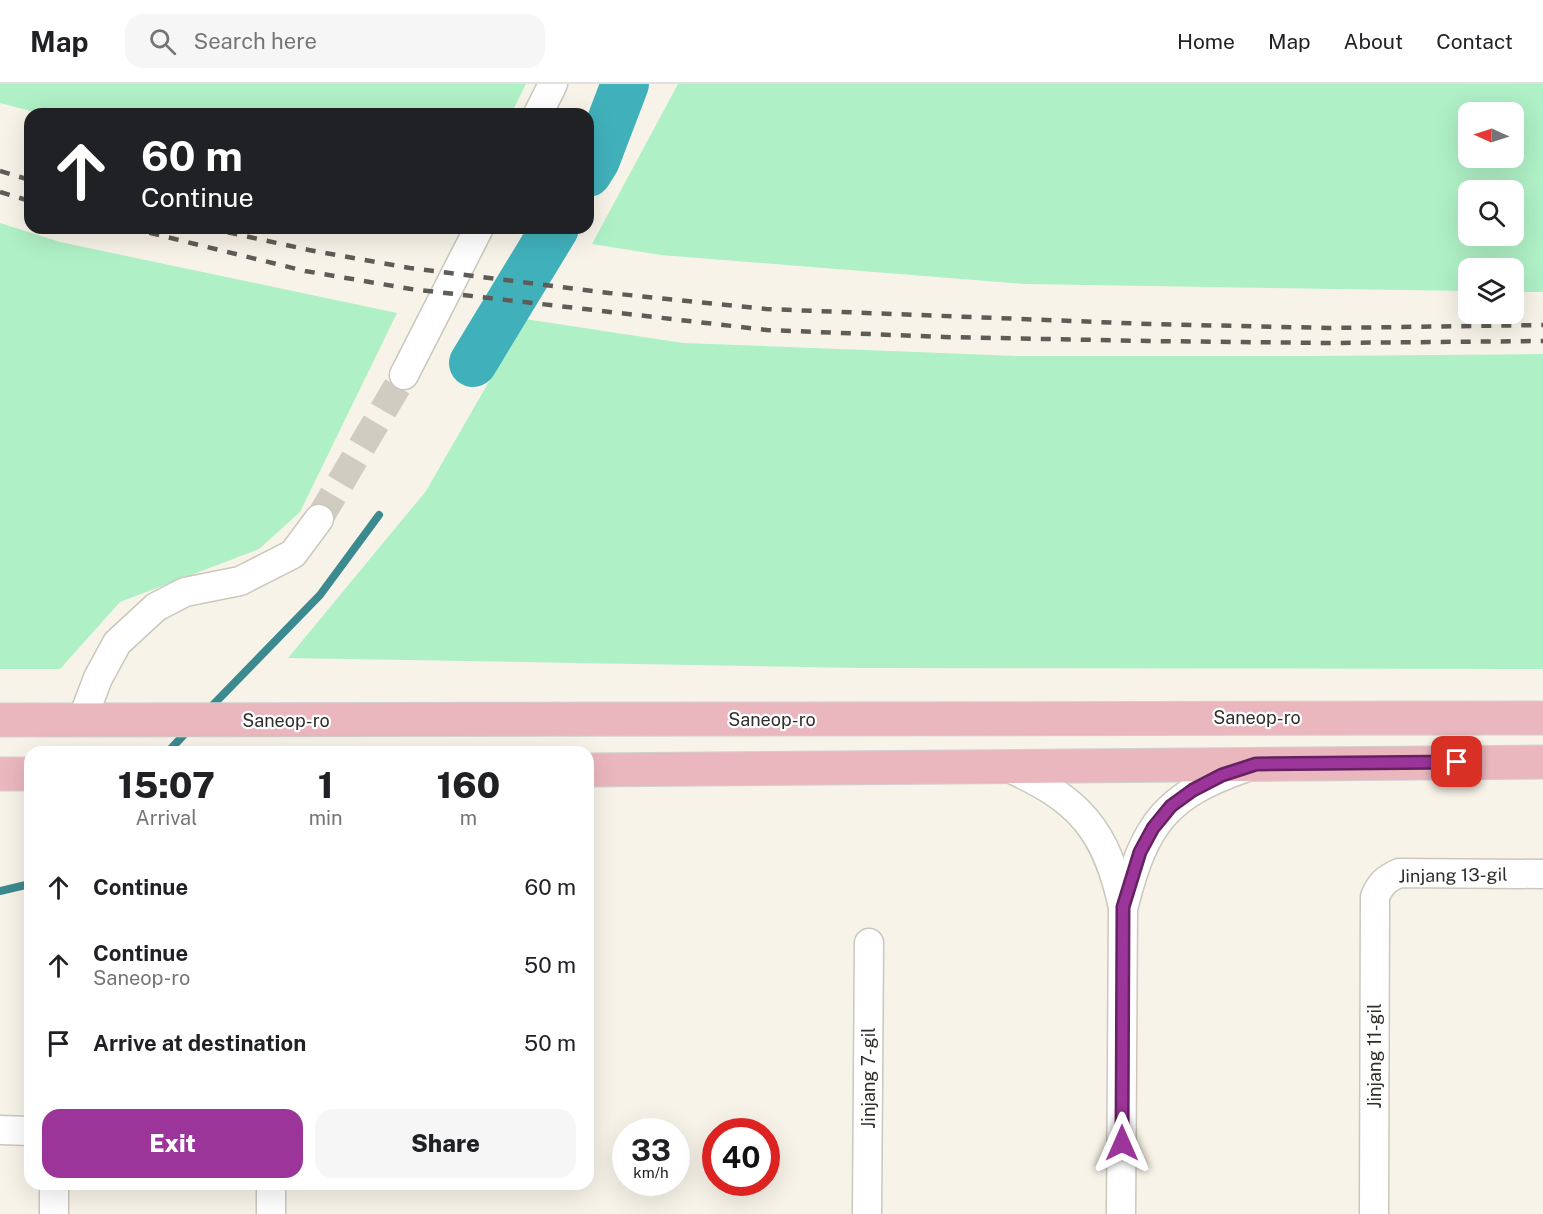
<!DOCTYPE html>
<html lang="en">
<head>
<meta charset="utf-8">
<style>
  :root { --surface:#fff; --page:#f6f6f6; --text:#202124; --muted:#757577; --line:#e0e0e0; --accent:#9c3599 }
  body { margin:0; font-family:"Public Sans",sans-serif; background:var(--page); color:var(--text); height:100vh; display:flex; flex-direction:column; font-size:22px; white-space:nowrap }
  * { box-sizing:border-box; margin:0 }
  p { font-size:20px; color:var(--muted) }
  .icon { flex:none; width:33px; height:33px; fill:none; stroke:currentColor; stroke-width:2; stroke-linecap:round; stroke-linejoin:round }
  .map { position:relative; flex:1; overflow:hidden }
  .details { position:absolute; left:24px; top:662px; width:570px; height:444px; display:flex; flex-direction:column; background:var(--surface); border-radius:18px; box-shadow:0 6px 24px #0002 }
  .details>* { flex:none }
  .guide { position:absolute; left:24px; top:24px; width:570px; height:126px; border-radius:18px; box-shadow:0 6px 24px #0002; background:#202124; color:#fff; overflow:hidden }
  .needle { width:39px; rotate:273deg }
  .controls { position:absolute; left:1458px; top:18px; display:grid; gap:12px }
  .controls a { display:grid; place-items:center; width:66px; height:66px; border-radius:12px; background:var(--surface); box-shadow:0 6px 24px #0002; font-size:30px }
  .speed { position:absolute; left:612px; top:1034px; display:flex; gap:12px; font-size:30px; font-weight:700; text-align:center }
  .speed>* { display:grid; place-content:center; width:78px; height:78px; border-radius:50%; background:var(--surface); box-shadow:0 6px 24px #0002; line-height:1 }
  .speed small { font-size:15px; font-weight:400 }
  .speed .limit { border:9px solid #d22; background:#fff; color:#111 }
  .pin { position:absolute; display:grid; place-items:center; width:51px; height:51px; color:#fff; margin:-26px; border-radius:12px; box-shadow:0 3px 9px #0006 }
  .me { position:absolute; width:66px; margin:-33px; rotate:0deg; stroke-linejoin:round; filter:drop-shadow(0 0 4px #0008) }
  .turn { display:flex; align-items:center; gap:21px; height:126px; padding:0 18px; font-size:27px }
  .turn .icon { width:78px; height:78px; stroke-width:2.5 }
  .turn b { display:block; font-size:42px; line-height:51px }
  .eta { display:flex; justify-content:space-evenly; align-items:center; height:102px; text-align:center }
  .eta b { font-size:36px; font-weight:800; line-height:42px }
  .primary-button { display:flex; gap:12px; margin-top:auto; padding:12px 18px }
  .primary-button a { flex:1; height:69px; border-radius:18px; background:var(--accent); color:#fff; font-size:24px; font-weight:800; line-height:69px; text-align:center }
  .primary-button a+a { background:var(--page); color:var(--text) }
  ul { padding:0; list-style:none }
  li { display:flex; align-items:center; gap:18px; height:78px; padding:0 18px }
  li div { flex:1 }
  li b { display:block; font-size:22px }
  li em { font-style:normal }
  header { display:flex; align-items:center; gap:36px; box-sizing:border-box; height:84px; padding:0 30px; background:var(--surface); border-bottom:2px solid var(--line) }
  header strong { font-size:28px }
  nav { display:flex; gap:33px; margin-inline-start:auto; font-size:21px }
  .search { width:420px; height:54px; background:var(--page); display:flex; align-items:center; gap:15px; box-sizing:border-box; padding:0 21px; border-radius:18px; color:var(--muted); font-size:22px }
  .map>svg:first-child { display:block }
  .green { fill:#aff0c6; fill-rule:evenodd }
  .lines { fill:none; stroke-linecap:round; stroke-linejoin:round }
  .stream { stroke:#3b8a90; stroke-width:8 }
  .river { stroke:#40b1bb; stroke-width:48 }
  .minor-tunnel { stroke:#d0ccc2; stroke-width:28; stroke-dasharray:28 14; stroke-linecap:butt }
  .minor-casing { stroke:#cbc7bc; stroke-width:31 }
  .major-casing { stroke:#d1d1d0; stroke-width:35 }
  .minor { stroke:#fff; stroke-width:28 }
  .major { stroke:#ebb7bf; stroke-width:33 }
  .rail { stroke:#5f5c57; stroke-width:4.5; stroke-dasharray:10 10; stroke-linecap:butt }
  .route-casing { stroke:#652263; stroke-width:15 }
  .route { stroke:#9c3599; stroke-width:10 }
  .labels { text-anchor:middle; dominant-baseline:central; stroke-width:4.5; stroke-linejoin:round; paint-order:stroke }
  .street-label { font-size:18px; fill:#302e2a; stroke:#fff }
</style>
</head>
<body>
<header>
<strong>Map</strong>
<div class="search"><svg class="icon" aria-label="search" viewBox="0 0 24 24"><circle cx="10" cy="10" r="6"/><path d="M15 15l6 6"/></svg>Search here</div>
<nav><a>Home</a><a>Map</a><a>About</a><a>Contact</a></nav>
</header>
<div class="map">
<svg width="1543" height="1130" viewBox="0 0 1543 1130">
  <rect width="100%" height="100%" fill="#f8f3e8"/>
  <g class="green">
    <polygon points="0,0 526,0 511,30 42,30 0,19"/>
    <path d="M678,0H1543V208H1514V184H1468V207L1024,200L661,171L592,160ZM1468,28H1514V74H1468ZM1468,106H1514V152H1468Z"/>
    <polygon points="0,139 60,158 397,229 300,428 259,465 120,518 60,585 0,585"/>
    <polygon points="525,235 683,259 1021,272 1307,272 1543,270 1543,585 862,584 288,574 426,407"/>
  </g>
  <g class="lines">
    <g class="stream">
      <polyline points="208,626 320,511 379,431"/>
      <polyline points="168,668 190,644"/>
      <polyline points="0,807 30,800"/>
    </g>
    <g class="river">
      <polyline points="588,89 596,76 625,0"/>
      <polyline points="473,279 555,144"/>
    </g>
    <polyline class="minor-tunnel" points="319,435 404,291"/>
    <g class="minor-casing">
      <g id="minor">
        <polyline points="538,30 553,0"/>
        <polyline points="404,291 479,144"/>
        <polyline points="82,636 98,594 117,559 156,523 185,508 240,497 293,470 319,435"/>
        <path d="M1007,683C1079,715 1106,745 1123,823L1121,1130"/>
        <path d="M1124,821C1145,739 1166,711 1247,683"/>
        <polyline points="0,1046 30,1047"/>
        <polyline points="54,1100 54,1130"/>
        <polyline points="271,1130 271,1100"/>
        <polyline points="867,1130 869,859"/>
        <path d="M1374,1130L1375,813C1380,800 1386,795 1399,789L1543,790"/>
      </g>
    </g>
    <g class="major-casing">
      <g id="major">
        <polyline points="0,636 1543,634"/>
        <polyline points="588,686 1543,678"/>
        <polyline points="0,690 30,690"/>
      </g>
    </g>
    <use href="#minor" class="minor"/>
    <use href="#major" class="major"/>
    <g class="rail">
      <polyline points="0,87 30,96"/>
      <polyline points="0,108 30,117"/>
      <polyline points="130,144 305,187 411,205 767,246 944,253 1149,257 1329,259 1543,257"/>
      <polyline points="208,144 309,166 410,184 609,209 766,225 1149,240 1330,244 1543,241"/>
    </g>
  </g>
  <g class="lines">
    <g class="route-casing">
      <polyline id="route" points="1122,1059 1123,823 1140,768 1153,744 1171,722 1193,706 1222,691 1256,680 1457,678"/>
    </g>
    <use href="#route" class="route"/>
  </g>
  <g class="labels">
    <g class="street-label">
      <text x="1257" y="633">Saneop-ro</text>
      <text x="772" y="635">Saneop-ro</text>
      <text x="286" y="636">Saneop-ro</text>
      <text transform="translate(1453 791) rotate(-1)">Jinjang 13-gil</text>
      <text transform="translate(1374 972) rotate(-90)">Jinjang 11-gil</text>
      <text transform="translate(868 994) rotate(-90)">Jinjang 7-gil</text>
    </g>
  </g>
</svg>
<div class="controls">
<a><svg class="needle" viewBox="-14 -14 28 28"><path d="M0-13l5 13h-10z" fill="#e53935"/><path d="M0 13l5-13h-10z" fill="#757577"/></svg></a>
<a><svg class="icon" aria-label="search" viewBox="0 0 24 24"><circle cx="10" cy="10" r="6"/><path d="M15 15l6 6"/></svg></a>
<a><svg class="icon" aria-label="layers" viewBox="0 0 24 24"><path d="M12 4l9 5-9 5-9-5zM3 14l9 5 9-5"/></svg></a>
</div>
<div class="speed"><div>33<small>km/h</small></div><div class="limit">40</div></div>
<div class="pin" style="left:1457px;top:678px;background:#d93025"><svg class="icon" aria-label="arrive" viewBox="0 0 24 24"><path d="M6 21V4h12l-3 4 3 4H6"/></svg></div>
<svg class="me" style="left:1122px;top:1059px" viewBox="-20 -20 40 40"><path d="M0-17L14 15 0 8-14 15z" fill="#9c3599" stroke="#fff" stroke-width="4"/></svg>
<div class="guide">
<div class="turn"><svg class="icon" aria-label="ahead" viewBox="0 0 24 24"><path d="M12 20V5M6 11l6-6 6 6"/></svg><div><b>60 m</b>Continue</div></div>
</div>
<section class="details">
<div class="eta">
<div><b>15:07</b><p>Arrival</p></div>
<div><b>1</b><p>min</p></div>
<div><b>160</b><p>m</p></div>
</div>
<ul>
<li><svg class="icon" aria-label="ahead" viewBox="0 0 24 24"><path d="M12 20V5M6 11l6-6 6 6"/></svg><div><b>Continue</b></div><em>60 m</em></li>
<li><svg class="icon" aria-label="ahead" viewBox="0 0 24 24"><path d="M12 20V5M6 11l6-6 6 6"/></svg><div><b>Continue</b><p>Saneop-ro</p></div><em>50 m</em></li>
<li><svg class="icon" aria-label="arrive" viewBox="0 0 24 24"><path d="M6 21V4h12l-3 4 3 4H6"/></svg><div><b>Arrive at destination</b></div><em>50 m</em></li>
</ul>
<div class="primary-button"><a>Exit</a><a>Share</a></div>
</section>
</div>
</body>
</html>
